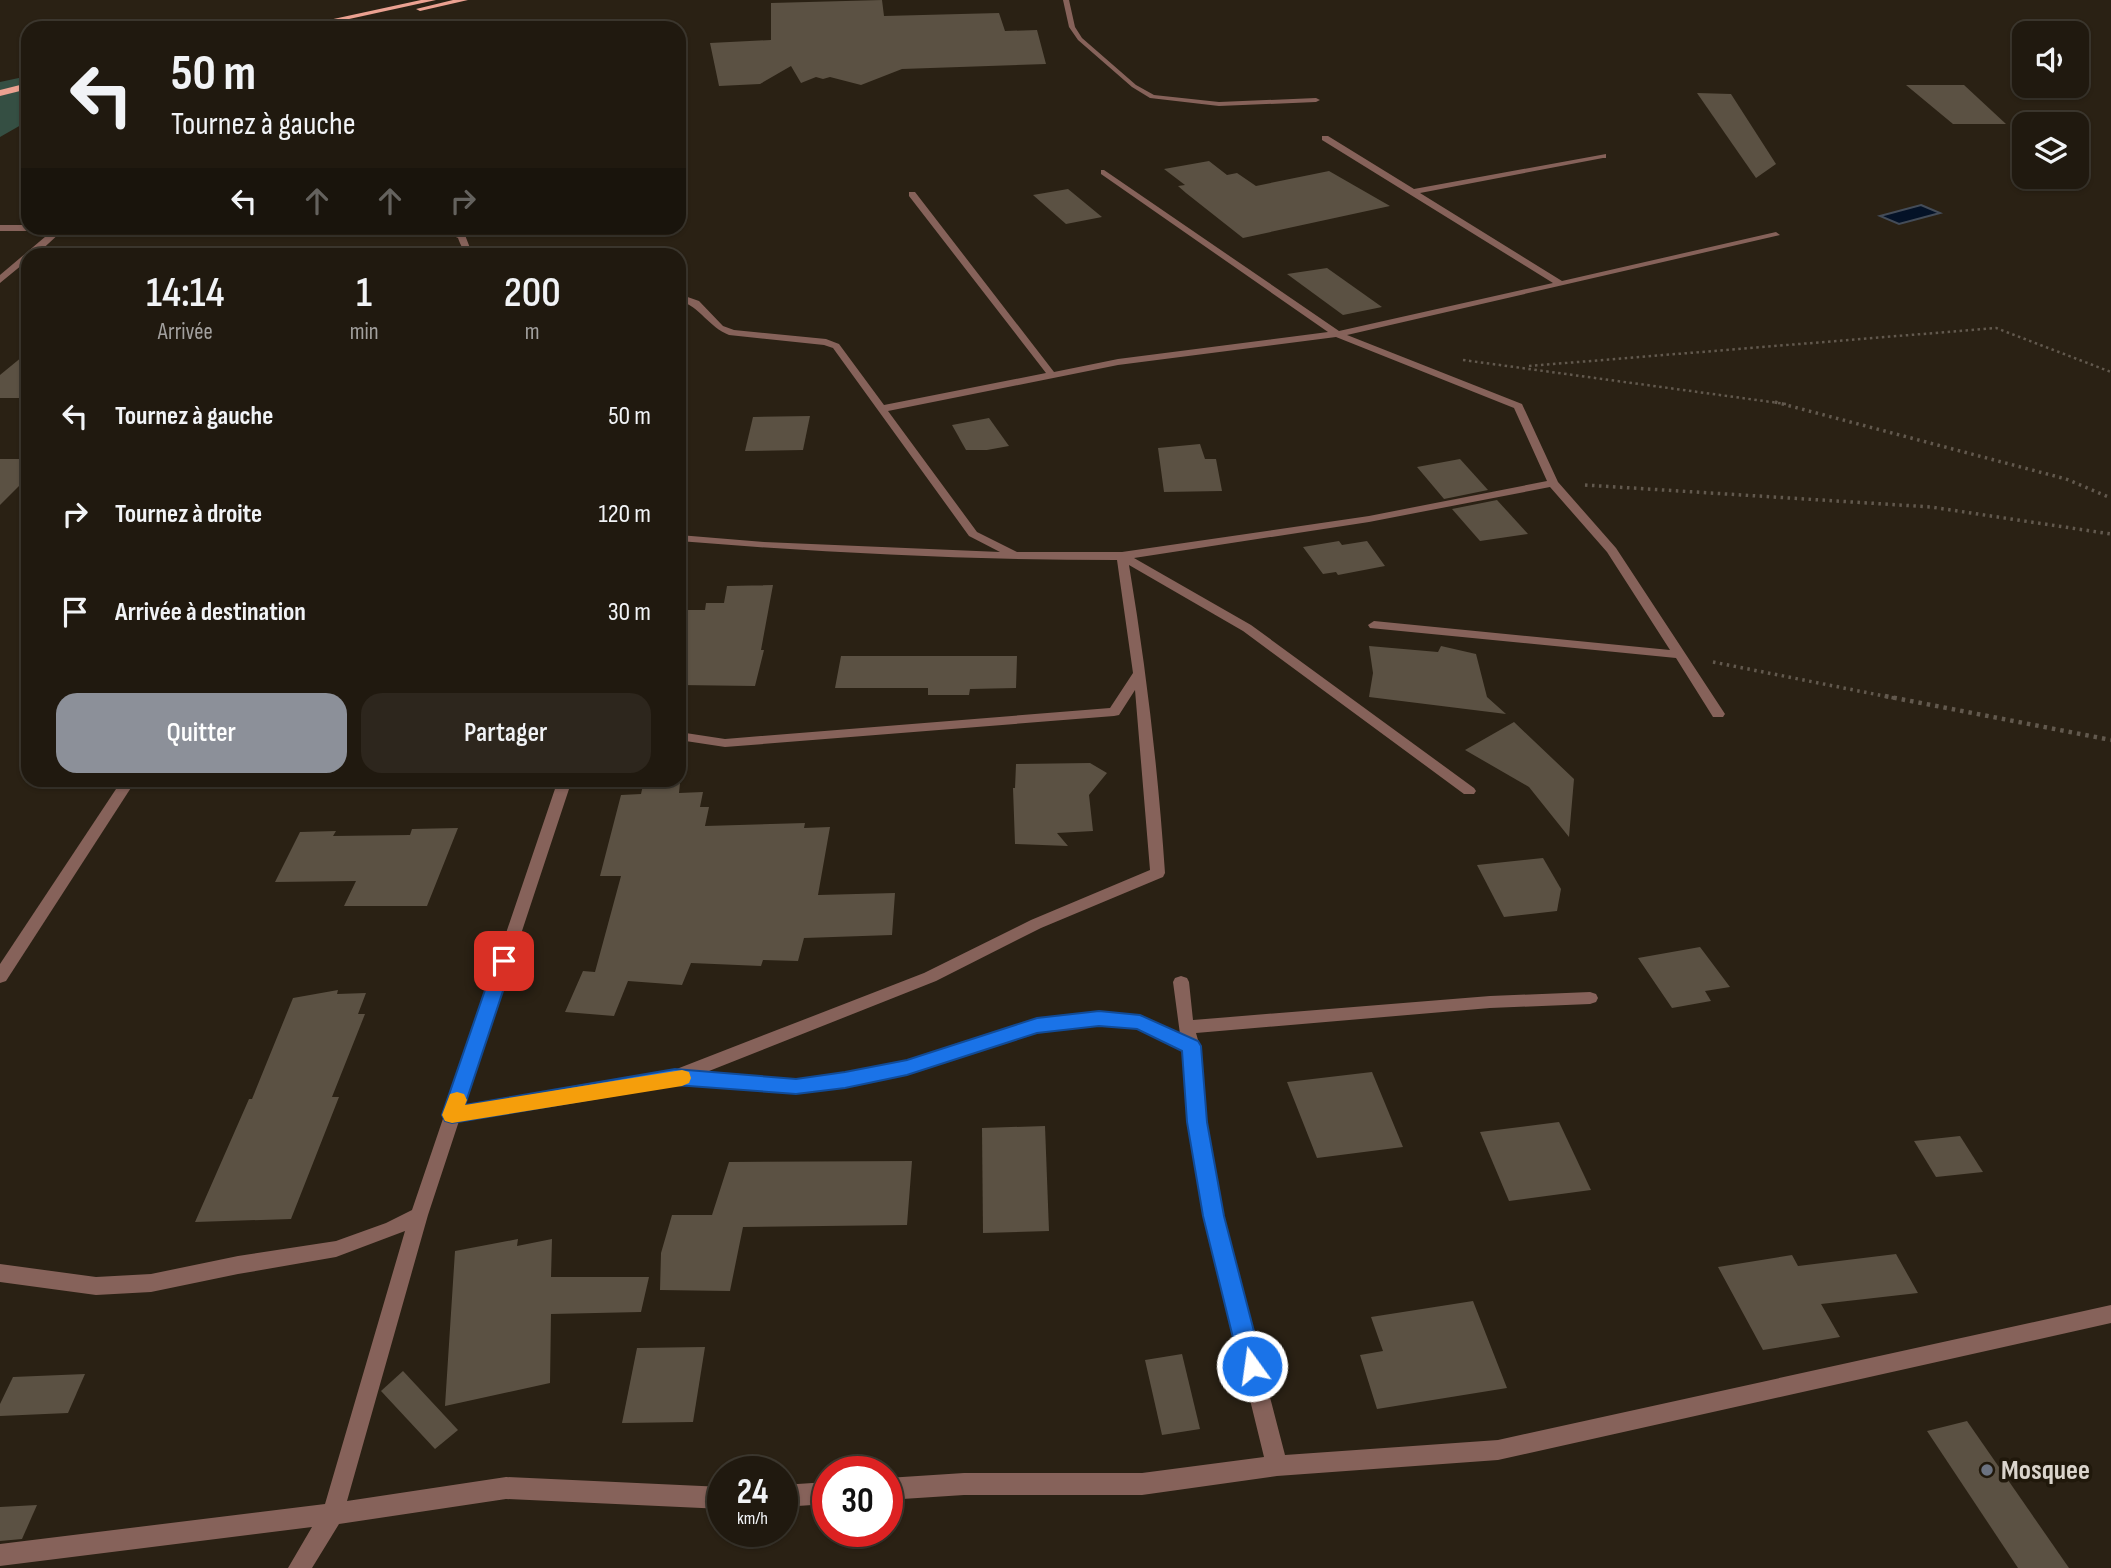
<!DOCTYPE html>
<html lang="fr">
<head>
<meta charset="utf-8">
<style>
  :root { --surface:#20190f; --page:#2d261d; --text:#f1f3f6; --muted:#a2a09e; --line:#3d382f; --accent:#8c9099 }
  body { margin:0; font-family:"Sofia Sans Condensed",sans-serif; background:var(--page); color:var(--text); height:100vh; display:flex; flex-direction:column; font-size:26px; white-space:nowrap }
  * { box-sizing:border-box; margin:0 }
  p { font-size:23px; color:var(--muted) }
  .icon { flex:none; width:38px; height:38px; fill:none; stroke:currentColor; stroke-width:2; stroke-linecap:round; stroke-linejoin:round }
  .map { position:relative; flex:1; overflow:hidden }
  .details { position:absolute; left:21px; top:248px; width:665px; height:539px; display:flex; flex-direction:column; background:var(--surface); border-radius:21px; box-shadow:0 2px 5px #0004,0 0 0 2px var(--line) }
  .details>* { flex:none }
  .banner { position:absolute; left:21px; top:21px; width:665px; height:214px; border-radius:21px; box-shadow:0 2px 5px #0004,0 0 0 2px var(--line); background:#20190f; color:var(--text); overflow:hidden }
  .buttons { position:absolute; left:2012px; top:21px; display:grid; gap:14px }
  .buttons a { display:grid; place-items:center; width:77px; height:77px; border-radius:14px; background:var(--surface); box-shadow:0 2px 5px #0004,0 0 0 2px var(--line); font-size:35px }
  .speed { position:absolute; left:707px; top:1456px; display:flex; gap:14px; font-size:35px; font-weight:700; text-align:center }
  .speed>* { display:grid; place-content:center; width:91px; height:91px; border-radius:50%; background:var(--surface); box-shadow:0 2px 5px #0004,0 0 0 2px var(--line); line-height:1 }
  .speed small { font-size:18px; font-weight:400 }
  .speed .limit { border:10px solid #d22; background:#fff; color:#111 }
  .pin { position:absolute; display:grid; place-items:center; width:60px; height:60px; color:#fff; margin:-30px; border-radius:14px; box-shadow:0 4px 10px #0006 }
  .me { position:absolute; width:77px; margin:-38px; rotate:346deg; stroke-linejoin:round; filter:drop-shadow(0 0 5px #0008) }
  .turn { display:flex; align-items:center; gap:24px; height:147px; padding:0 35px; font-size:32px }
  .turn .icon { width:91px; height:91px; stroke-width:2.5 }
  .turn b { display:block; font-size:49px; line-height:60px }
  .lanes { display:flex; align-items:center; height:66px; padding:0 35px; background:#0003; justify-content:center; gap:35px; direction:ltr }
  .lanes .off { opacity:.35 }
  .eta { display:flex; justify-content:space-evenly; align-items:center; height:119px; text-align:center }
  .eta b { font-size:42px; font-weight:600; line-height:49px }
  .action { display:flex; gap:14px; margin-top:auto; padding:14px 35px }
  .action a { flex:1; height:80px; border-radius:21px; background:var(--accent); color:#fff; font-size:28px; font-weight:600; line-height:80px; text-align:center }
  .action a+a { background:var(--page); color:var(--text) }
  ul { padding:0; list-style:none }
  li { display:flex; align-items:center; gap:21px; height:98px; padding:0 35px }
  li div { flex:1 }
  li b { display:block; font-size:26px }
  li em { font-style:normal }
  .map>svg:first-child { display:block }
  .green { fill:#354f43 }
  .water { fill:#041227; stroke:#444c58; stroke-width:2 }
  .building { fill:#5b5143 }
  .lines { fill:none; stroke-linecap:round; stroke-linejoin:round }
  .path-far2 { stroke:#62594e; stroke-width:2.5; stroke-dasharray:2.5 3.5; stroke-linecap:butt }
  .path-far1 { stroke:#62594e; stroke-width:3.5; stroke-dasharray:2.5 4.5; stroke-linecap:butt }
  .path { stroke:#62594e; stroke-width:4.5; stroke-dasharray:3.5 5; stroke-linecap:butt }
  .service { fill:#86625a; fill-rule:evenodd }
  .minor { fill:#86625a; fill-rule:evenodd }
  .primary { fill:#eba191; fill-rule:evenodd }
  .route { fill:#1a73e8; stroke:#114b97; stroke-width:2 }
  .slow { fill:#f59e0b }
  .worship-dot { fill:#6b7280; stroke:#20180b; stroke-width:2.5 }
  .labels { text-anchor:middle; dominant-baseline:central; stroke-width:7; stroke-linejoin:round; paint-order:stroke }
  .near-poi-label { font-size:28px; font-weight:bold; fill:#dad4cc; stroke:#20180b; text-anchor:start }
</style>
</head>
<body>
<div class="map">
<svg width="2111" height="1568" viewBox="0 0 2111 1568">
  <rect width="100%" height="100%" fill="#2a2114"/>
  <polygon class="green" points="28,76 28,121 0,137 0,82"/>
  <polygon class="water" points="1921,205 1940,213 1899,224 1880,216"/>
  <g class="building">
    <polygon points="882,0 884,16 999,13 1005,31 1037,30 1046,64 902,69 861,85 830,77 823,79 816,77 801,83 791,66 760,84 719,86 710,43 771,40 771,3"/>
    <polygon points="1906,85 1964,85 2006,124 1953,124"/>
    <polygon points="1697,93 1731,94 1776,164 1756,178"/>
    <polygon points="1209,161 1227,175 1237,173 1256,186 1329,171 1390,206 1243,238 1186,193 1178,186 1185,185 1164,169"/>
    <polygon points="1068,189 1102,217 1066,224 1033,195"/>
    <polygon points="1327,268 1382,307 1343,315 1287,274"/>
    <polygon points="28,352 28,398 0,398 0,375"/>
    <polygon points="810,416 803,450 745,451 753,417"/>
    <polygon points="989,418 1009,446 987,450 966,450 952,425"/>
    <polygon points="1200,444 1205,459 1216,459 1222,491 1164,492 1158,448"/>
    <polygon points="0,459 28,459 28,477 0,505"/>
    <polygon points="1460,459 1488,490 1444,499 1417,467"/>
    <polygon points="1497,500 1528,534 1480,541 1452,509"/>
    <polygon points="1339,541 1342,545 1367,541 1385,566 1338,575 1336,572 1323,574 1303,547"/>
    <polygon points="773,585 761,650 764,650 755,686 679,685 679,610 705,610 706,603 724,603 727,586"/>
    <polygon points="1369,646 1438,652 1441,646 1476,654 1487,697 1506,714 1369,697 1373,673"/>
    <polygon points="841,656 1017,656 1016,688 970,689 969,695 928,695 928,688 835,688"/>
    <polygon points="1514,722 1574,779 1569,837 1529,787 1465,750"/>
    <polygon points="1090,763 1107,773 1089,795 1093,831 1057,833 1068,846 1015,844 1013,788 1015,788 1016,764"/>
    <polygon points="680,783 679,793 703,792 700,807 709,807 705,826 805,823 804,828 830,827 818,895 895,893 892,935 804,938 798,961 763,960 761,966 691,963 682,985 628,981 614,1016 565,1012 583,971 595,972 621,876 600,876 621,795 641,794 643,785"/>
    <polygon points="458,828 427,906 344,906 356,881 275,882 300,832 336,831 333,836 410,835 412,829"/>
    <polygon points="1543,858 1561,889 1557,911 1504,917 1477,865"/>
    <polygon points="1700,947 1730,987 1705,991 1711,1001 1672,1008 1638,958"/>
    <polygon points="338,990 337,994 366,993 358,1014 365,1014 332,1097 339,1097 291,1219 195,1222 249,1099 252,1099 293,998"/>
    <polygon points="1372,1072 1403,1147 1317,1158 1287,1082"/>
    <polygon points="1559,1122 1591,1190 1509,1201 1480,1132"/>
    <polygon points="1045,1126 1049,1231 983,1233 982,1128"/>
    <polygon points="1960,1136 1983,1172 1936,1177 1914,1141"/>
    <polygon points="912,1161 907,1225 743,1227 730,1291 660,1290 661,1253 672,1215 712,1215 729,1162"/>
    <polygon points="518,1239 517,1246 552,1239 551,1277 649,1277 641,1312 551,1314 550,1383 445,1406 455,1251"/>
    <polygon points="1896,1254 1918,1293 1821,1304 1840,1337 1763,1350 1718,1267 1792,1255 1798,1266"/>
    <polygon points="1473,1301 1507,1388 1377,1409 1360,1355 1383,1351 1371,1317"/>
    <polygon points="705,1347 693,1422 622,1423 637,1348"/>
    <polygon points="1182,1354 1200,1429 1162,1435 1145,1360"/>
    <polygon points="403,1371 458,1430 435,1449 381,1391"/>
    <polygon points="85,1374 68,1413 0,1416 0,1404 13,1377"/>
    <polygon points="1967,1421 2069,1568 2018,1568 1927,1431"/>
    <polygon points="37,1505 22,1539 0,1541 0,1507"/>
  </g>
  <g class="lines">
    <g class="path-far2">
      <polyline points="1463,360 1786,404"/>
      <polyline points="1529,366 1996,328 2111,372"/>
    </g>
    <g class="path-far1">
      <polyline points="1775,402 2066,479 2111,498"/>
      <polyline points="1585,485 1931,507 2111,534"/>
      <polyline points="1713,662 1894,698"/>
    </g>
    <polyline class="path" points="1885,696 2111,740"/>
    <polygon class="service" points="1063,0 1069,0 1075,27 1082,38 1136,85 1154,95 1219,102 1316,98 1320,100 1316,102 1219,106 1150,98 1132,87 1078,40 1069,27"/>
    <g class="minor">
      <path d="M1322,136H1328L1414,189L1606,154V158H1603L1420,193L1562,281L1776,232L1780,235L1347,335L1522,404L1558,482L1616,548L1725,714L1723,717H1713L1676,658L1370,628L1368,625L1374,621L1670,650L1607,552L1550,487L1369,522L1134,558L1251,625L1474,788L1476,791L1474,794H1464L1243,631L1129,565C1146,667 1158,769 1165,873L1163,877L1041,928L936,981L704,1073L796,1080L845,1073L907,1061L1037,1019L1099,1012L1140,1016L1180,1034L1173,982L1175,978L1181,976L1187,978L1189,982L1193,1020L1490,996L1590,992L1596,994L1598,998L1596,1002L1590,1004L1490,1008L1196,1033L1200,1047L1206,1123L1223,1216L1285,1455L1498,1440L2111,1305V1323L1498,1460L1277,1476L1142,1495H964L887,1500V1478L964,1473H1142L1264,1457L1205,1216L1188,1123L1184,1051L1138,1028L1099,1024L1037,1031L907,1075L845,1087L796,1094L676,1084L459,1121L428,1215L347,1501L506,1477L723,1487V1509L506,1499L339,1524L312,1568H288L312,1527L0,1566V1544L325,1504L405,1231L336,1257L238,1274L151,1292L96,1295L0,1282V1264L96,1277L151,1274L238,1256L336,1241L386,1223L412,1210L558,780H572L464,1106L674,1070L924,973L1031,920L1150,870L1135,690L1119,715L1114,716L725,747L679,740V732L725,739L1110,708L1133,673L1117,560C971,560 824,553 679,541V535L764,542L1000,552L969,536L833,348L824,345L729,335C709,327 700,307 679,300V294L699,301L723,326L734,330L826,339L839,344L884,405L1046,373L909,196V192H915L1054,372L1118,359L1328,332L1101,174V170H1104L1339,331L1553,283L1322,140ZM1336,337L1514,408L1547,481L1369,516L1122,552H1017L977,532L888,411L1118,365Z"/>
      <polygon points="0,225 28,225 28,228 166,228 162,231 62,231 35,256 28,256 28,260 0,283 0,275 52,231 0,231"/>
      <path d="M425,228H447L465,235L470,248L481,256C467,256 463,252 458,238L445,232Z"/>
      <polygon points="122,780 136,780 6,981 0,983 0,964"/>
      <polygon points="828,1482 828,1504 782,1507 782,1485"/>
    </g>
    <g class="primary">
      <polygon points="421,0 436,0 308,28 292,28"/>
      <polygon points="453,0 468,0 420,11 416,9"/>
      <polygon points="28,83 28,89 0,96 0,90"/>
    </g>
  </g>
  <polygon class="route" points="504,954 510,956 513,961 465,1105 675,1069 796,1079 845,1072 907,1060 1037,1018 1099,1011 1140,1015 1198,1041 1201,1046 1207,1122 1224,1216 1263,1366 1260,1373 1252,1376 1244,1373 1240,1366 1203,1216 1187,1122 1182,1051 1137,1029 1099,1026 1037,1033 907,1075 845,1088 796,1094 675,1085 452,1123 445,1121 442,1115 495,961 497,956"/>
  <polygon class="slow" points="682,1070 689,1072 691,1078 689,1083 682,1086 452,1123 445,1121 442,1115 450,1094 457,1092 464,1094 467,1100 465,1105"/>
  <circle class="worship-dot" cx="1987" cy="1470" r="7"/>
  <g class="labels">
    <g class="near-poi-label">
      <text x="2001" y="1470">Mosquee</text>
    </g>
  </g>
</svg>
<div class="buttons">
<a><svg class="icon" aria-label="sound" viewBox="0 0 24 24"><path d="M4 9h4l5-4v14l-5-4H4zM17 9q2 3 0 6"/></svg></a>
<a><svg class="icon" aria-label="layers" viewBox="0 0 24 24"><path d="M12 4l9 5-9 5-9-5zM3 14l9 5 9-5"/></svg></a>
</div>
<div class="speed"><div>24<small>km/h</small></div><div class="limit">30</div></div>
<div class="pin" style="left:504px;top:961px;background:#d93025"><svg class="icon" aria-label="arrive" viewBox="0 0 24 24"><path d="M6 21V4h12l-3 4 3 4H6"/></svg></div>
<svg class="me" style="left:1252px;top:1366px" viewBox="-20 -20 40 40"><circle r="17" fill="#1a73e8" stroke="#fff" stroke-width="3"/><path d="M0-11L8 9 0 5-8 9z" fill="#fff"/></svg>
<div class="banner">
<div class="turn"><svg class="icon" aria-label="left" viewBox="0 0 24 24"><path d="M17 20v-9H6M10 6l-5 5 5 5"/></svg><div><b>50 m</b>Tournez à gauche</div></div>
<div class="lanes"><svg class="icon" aria-label="left" viewBox="0 0 24 24"><path d="M17 20v-9H6M10 6l-5 5 5 5"/></svg><svg class="icon off" aria-label="ahead" viewBox="0 0 24 24"><path d="M12 20V5M6 11l6-6 6 6"/></svg><svg class="icon off" aria-label="ahead" viewBox="0 0 24 24"><path d="M12 20V5M6 11l6-6 6 6"/></svg><svg class="icon off" aria-label="right" viewBox="0 0 24 24"><path d="M7 20v-9h11M14 6l5 5-5 5"/></svg></div>
</div>
<section class="details">
<div class="eta">
<div><b>14:14</b><p>Arrivée</p></div>
<div><b>1</b><p>min</p></div>
<div><b>200</b><p>m</p></div>
</div>
<ul>
<li><svg class="icon" aria-label="left" viewBox="0 0 24 24"><path d="M17 20v-9H6M10 6l-5 5 5 5"/></svg><div><b>Tournez à gauche</b></div><em>50 m</em></li>
<li><svg class="icon" aria-label="right" viewBox="0 0 24 24"><path d="M7 20v-9h11M14 6l5 5-5 5"/></svg><div><b>Tournez à droite</b></div><em>120 m</em></li>
<li><svg class="icon" aria-label="arrive" viewBox="0 0 24 24"><path d="M6 21V4h12l-3 4 3 4H6"/></svg><div><b>Arrivée à destination</b></div><em>30 m</em></li>
</ul>
<div class="action"><a>Quitter</a><a>Partager</a></div>
</section>
</div>
</body>
</html>
